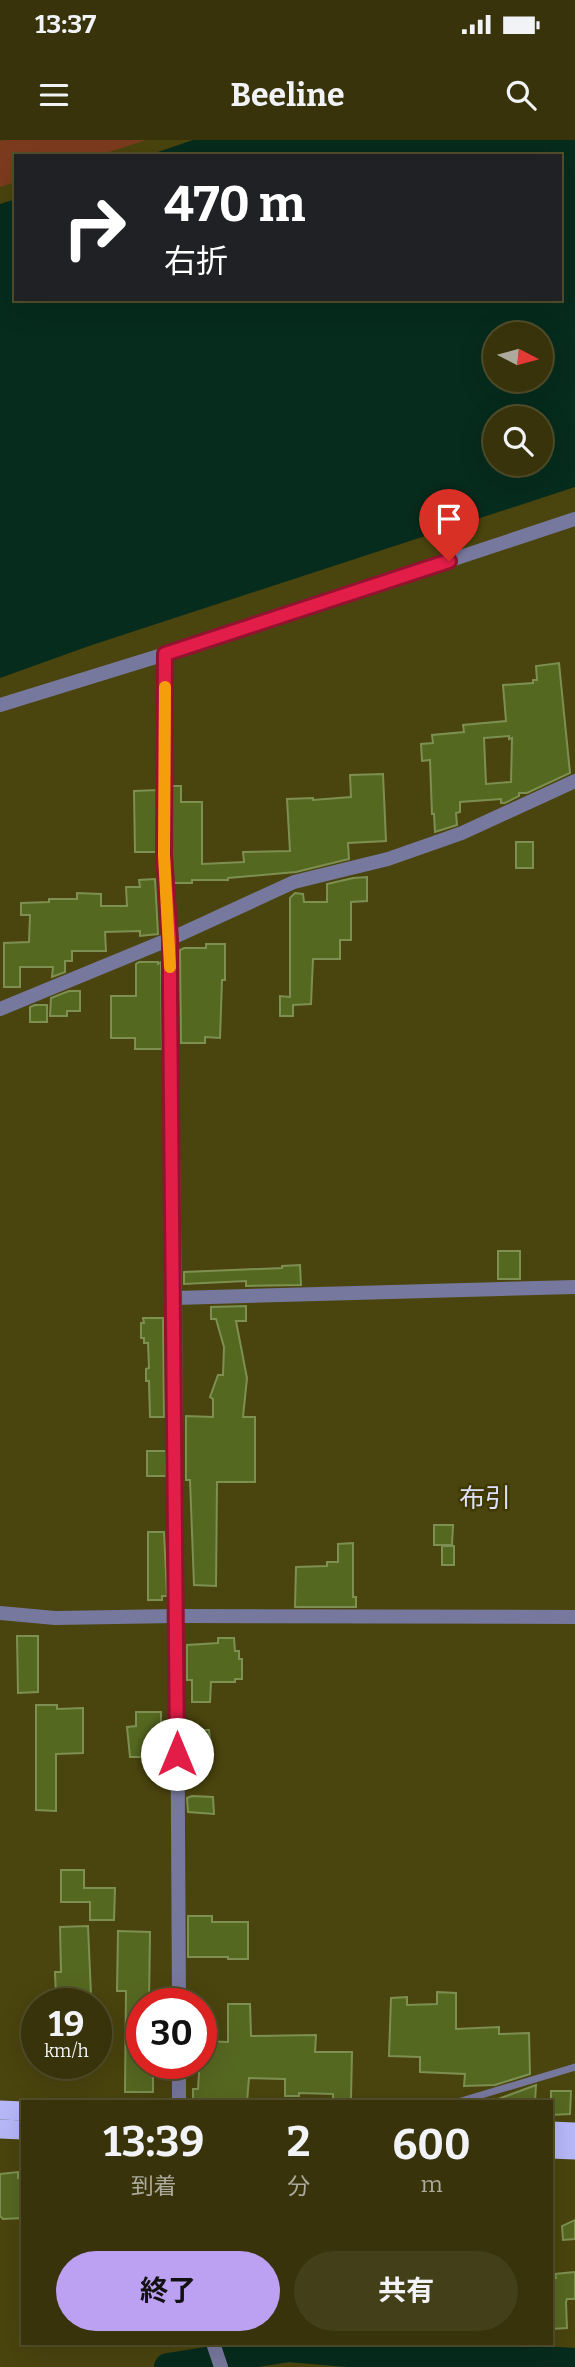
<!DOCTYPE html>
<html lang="ja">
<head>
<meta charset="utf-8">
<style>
  :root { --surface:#38330a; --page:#433f18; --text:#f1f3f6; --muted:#abaa9c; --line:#524e2b; --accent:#bca0f2 }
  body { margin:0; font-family:Bitter,"Noto Sans JP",serif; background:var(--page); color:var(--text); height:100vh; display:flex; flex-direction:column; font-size:26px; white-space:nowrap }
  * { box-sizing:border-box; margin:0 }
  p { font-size:23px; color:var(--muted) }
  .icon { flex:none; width:38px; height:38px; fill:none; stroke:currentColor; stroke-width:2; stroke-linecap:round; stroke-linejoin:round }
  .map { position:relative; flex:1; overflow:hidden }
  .sheet { position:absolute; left:21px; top:1960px; width:532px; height:245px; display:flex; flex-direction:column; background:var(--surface); border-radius:0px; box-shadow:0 7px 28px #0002,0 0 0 2px var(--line) }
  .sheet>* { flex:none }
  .banner { position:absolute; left:14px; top:14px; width:548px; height:147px; border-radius:0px; box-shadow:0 7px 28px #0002,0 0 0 2px var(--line); background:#202124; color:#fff; overflow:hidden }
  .needle { width:46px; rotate:96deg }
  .fabs { position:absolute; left:483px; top:182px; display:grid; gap:14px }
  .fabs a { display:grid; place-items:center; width:70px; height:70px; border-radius:50%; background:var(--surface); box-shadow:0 7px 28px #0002,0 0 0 2px var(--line); font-size:35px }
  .speed { position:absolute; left:21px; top:1848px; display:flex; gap:14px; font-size:35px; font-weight:700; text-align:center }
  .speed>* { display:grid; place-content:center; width:91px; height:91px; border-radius:50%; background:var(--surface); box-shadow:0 7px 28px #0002,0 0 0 2px var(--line); line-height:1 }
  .speed small { font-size:18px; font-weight:400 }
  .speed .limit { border:10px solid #d22; background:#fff; color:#111 }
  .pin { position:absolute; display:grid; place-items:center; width:60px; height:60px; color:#fff; margin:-72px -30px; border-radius:50% 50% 50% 0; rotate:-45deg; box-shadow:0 0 7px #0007 }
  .pin .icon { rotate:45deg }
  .me { position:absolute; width:77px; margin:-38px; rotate:0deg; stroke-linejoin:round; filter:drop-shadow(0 0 5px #0008) }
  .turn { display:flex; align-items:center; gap:24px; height:147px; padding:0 35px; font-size:32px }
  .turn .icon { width:91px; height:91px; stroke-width:2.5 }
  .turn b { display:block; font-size:49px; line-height:60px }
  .eta { display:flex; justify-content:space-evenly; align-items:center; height:119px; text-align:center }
  .eta b { font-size:42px; font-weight:700; line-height:49px }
  .cta { display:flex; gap:14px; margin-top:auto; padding:14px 35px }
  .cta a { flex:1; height:80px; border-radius:42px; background:var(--accent); color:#111; font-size:28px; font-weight:700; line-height:80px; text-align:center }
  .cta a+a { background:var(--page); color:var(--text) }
  .status { display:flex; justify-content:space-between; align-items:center; height:49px; padding:0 35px; background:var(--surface); direction:ltr }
  .status svg { height:19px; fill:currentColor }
  header { display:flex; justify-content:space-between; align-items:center; height:91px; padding:0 35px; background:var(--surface); font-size:32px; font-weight:700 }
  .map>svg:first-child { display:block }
  .green { fill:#7d3b1e }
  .water { fill:#062c1d; fill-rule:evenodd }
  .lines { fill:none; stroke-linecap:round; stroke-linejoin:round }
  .river { stroke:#062c1d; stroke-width:28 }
  .building { fill:#556820; stroke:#7d9051; stroke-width:2; fill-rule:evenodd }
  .service { stroke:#77789d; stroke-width:7 }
  .minor { stroke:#77789d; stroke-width:14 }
  .tertiary { stroke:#77789d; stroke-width:14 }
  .trunk { stroke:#b6b8f8; stroke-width:19 }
  .route-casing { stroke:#92132f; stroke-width:18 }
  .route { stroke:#e11d48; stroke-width:12 }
  .slow { stroke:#f59e0b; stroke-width:12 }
  .labels { text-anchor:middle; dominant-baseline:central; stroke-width:5; stroke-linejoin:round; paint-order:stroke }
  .quarter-label { font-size:26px; fill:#dee0fd; stroke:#3f3900 }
</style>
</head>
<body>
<div class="status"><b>13:37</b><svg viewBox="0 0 49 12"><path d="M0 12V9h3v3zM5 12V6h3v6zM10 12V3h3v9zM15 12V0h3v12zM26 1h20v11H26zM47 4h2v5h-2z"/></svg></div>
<header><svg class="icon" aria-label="menu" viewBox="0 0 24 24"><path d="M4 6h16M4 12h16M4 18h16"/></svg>Beeline<svg class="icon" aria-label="search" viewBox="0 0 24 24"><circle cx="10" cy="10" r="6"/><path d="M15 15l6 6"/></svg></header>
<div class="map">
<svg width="575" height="2227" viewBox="0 0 575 2227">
  <rect width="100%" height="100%" fill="#4a440e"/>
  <polygon class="green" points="4,0 146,0 97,16 16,16 16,42 0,47 0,1"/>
  <path class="water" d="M193,0H575V347L89,506L0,538V64L16,59V159H560V16H146ZM495,194H541V240H495ZM495,278H541V324H495Z"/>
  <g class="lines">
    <polyline class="river" points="168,2227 289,2208 418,2219 490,2217 575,2222"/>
  </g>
  <g class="building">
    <path d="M559,523L570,633L527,653H519V656L505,663H501V659L460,662V672L456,673L457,685L435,692L434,674H432L430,620L422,621L421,604L433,603L432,595L464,592L463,585L506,581L503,545L533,543V540H537L536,526ZM509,596V599L512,598L511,642L486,644L484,598Z"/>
    <polygon points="383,634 386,701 348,703 349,719 296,732 228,738 228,740 192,740 192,743 172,743 170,646 181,646 181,662 202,662 202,724 244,722 243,712 290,711 287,659 313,658 313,660 351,657 350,635"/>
    <polygon points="158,650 158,712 135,712 134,651"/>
    <rect x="516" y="702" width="17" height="26"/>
    <polygon points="367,737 367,761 351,762 351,800 340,800 340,819 313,819 311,864 293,865 293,876 280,876 280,856 290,857 290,758 295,753 303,754 304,762 327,762 327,744 353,738"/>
    <polygon points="155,739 158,794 140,796 140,791 105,792 106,811 72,811 72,821 65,821 65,832 52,837 53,827 20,827 20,847 4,847 4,803 29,802 30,775 21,775 21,763 49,762 49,759 77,759 77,753 101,754 101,766 127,766 126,747 140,747 139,740"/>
    <polygon points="206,804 225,804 225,840 222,840 220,898 205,897 205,903 181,903 180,810 184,808 206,808"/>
    <polygon points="139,822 158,822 158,824 161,822 162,909 135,909 135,898 111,898 111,856 136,856 136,824"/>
    <polygon points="69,851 80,851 80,871 67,871 67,876 50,876 51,858"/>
    <polygon points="35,865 47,865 47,882 30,882 30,867"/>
    <rect x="498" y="1111" width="22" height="28"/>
    <polygon points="300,1125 301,1145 246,1146 246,1141 184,1144 184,1132 282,1128 282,1126"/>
    <polygon points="246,1166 246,1181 236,1181 247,1238 243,1277 255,1277 255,1342 217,1342 216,1446 194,1445 190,1340 186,1340 186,1276 213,1277 213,1259 210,1257 218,1235 223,1235 224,1207 216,1179 211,1179 211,1167"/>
    <polygon points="143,1178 163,1178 164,1277 150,1277 149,1241 146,1241 146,1229 149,1228 148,1203 144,1203 144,1198 141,1198 141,1183 144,1183"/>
    <rect x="147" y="1311" width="19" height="25"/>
    <polygon points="434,1385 453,1385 452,1405 434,1405"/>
    <polygon points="148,1392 164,1392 167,1456 162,1456 162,1460 148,1460"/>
    <polygon points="353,1403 353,1457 356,1457 356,1467 295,1467 296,1427 327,1426 327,1422 338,1422 338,1404"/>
    <rect x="442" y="1406" width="12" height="19"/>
    <polygon points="17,1496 38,1496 38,1552 18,1553"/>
    <polygon points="218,1498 234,1498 235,1511 239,1511 239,1519 242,1519 242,1539 235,1539 235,1542 211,1542 210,1562 192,1562 192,1540 187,1540 187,1505 218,1503"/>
    <polygon points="36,1565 57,1565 57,1569 83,1568 83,1613 56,1614 56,1671 36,1670"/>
    <polygon points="136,1572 161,1572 161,1589 168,1589 168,1641 155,1641 155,1617 130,1617 127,1587 136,1586"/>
    <polygon points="187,1590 209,1590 212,1618 209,1618 208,1627 187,1627"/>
    <polygon points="192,1656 213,1657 214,1674 188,1672 187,1658"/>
    <polygon points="61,1730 84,1730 84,1748 115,1748 114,1780 90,1780 90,1762 61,1762"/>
    <polygon points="188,1776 212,1776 212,1782 248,1782 248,1819 228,1819 228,1817 188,1817"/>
    <polygon points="88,1786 91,1855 56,1856 55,1832 61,1832 60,1787"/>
    <polygon points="118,1791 150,1792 149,1864 142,1864 142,1923 153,1923 153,1952 125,1952 126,1851 117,1851"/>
    <polygon points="437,1852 456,1853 456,1889 499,1887 499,1894 529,1893 530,1934 495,1945 464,1946 465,1934 420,1932 420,1917 389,1916 391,1858 407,1857 407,1865 437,1864"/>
    <polygon points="228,1864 250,1864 251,1896 316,1895 315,1912 352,1912 351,1959 333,1959 333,1954 299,1953 299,1956 285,1956 285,1939 249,1938 247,1962 193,1962 193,1949 198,1949 201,1901 228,1902"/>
    <polygon points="536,1945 535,1962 493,1962 493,1961"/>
    <polygon points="551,1951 571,1951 570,1974 551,1975"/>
    <polygon points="18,2032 18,2038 23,2038 23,2078 3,2079 0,2076 0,2034"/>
    <polygon points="575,2080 575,2099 563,2100 562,2086"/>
    <polygon points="575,2132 575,2159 567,2159 566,2162 567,2188 551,2189 551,2138 556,2138 555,2134"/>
  </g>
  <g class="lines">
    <g class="service">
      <polyline points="165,514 164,715 170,799"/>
      <polyline points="458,1962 575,1927"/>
    </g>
    <g class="minor">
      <polyline points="170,799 175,1158 179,1864"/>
      <polyline points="0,869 170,799 294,742 388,719 462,693 575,641"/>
      <polyline points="175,1158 575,1147"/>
      <polyline points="0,1473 55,1478 177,1476 575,1477"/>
      <polyline points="179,1923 179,1962"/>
      <polyline points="213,2203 221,2227"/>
    </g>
    <polyline class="tertiary" points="0,565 188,507 575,379"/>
    <g class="trunk">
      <polyline points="0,1970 23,1971"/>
      <polyline points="0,1989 23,1990"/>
      <polyline points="551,1991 575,1992"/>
      <polyline points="551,2009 575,2010"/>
    </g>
  </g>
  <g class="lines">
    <g class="route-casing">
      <polyline id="route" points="177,1614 170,855 170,799 164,715 165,514 449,421"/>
    </g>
    <use href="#route" class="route"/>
    <polyline class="slow" points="165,547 164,715 170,827"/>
  </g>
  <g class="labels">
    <g class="quarter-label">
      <text x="485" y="1358">布引</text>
    </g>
  </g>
</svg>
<div class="fabs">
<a><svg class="needle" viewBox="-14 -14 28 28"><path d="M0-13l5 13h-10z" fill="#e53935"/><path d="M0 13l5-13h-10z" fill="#abaa9c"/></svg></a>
<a><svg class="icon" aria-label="search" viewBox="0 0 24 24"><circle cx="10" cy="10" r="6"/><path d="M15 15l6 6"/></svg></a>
</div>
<div class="speed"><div>19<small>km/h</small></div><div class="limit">30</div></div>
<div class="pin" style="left:449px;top:421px;background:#d93025"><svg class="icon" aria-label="arrive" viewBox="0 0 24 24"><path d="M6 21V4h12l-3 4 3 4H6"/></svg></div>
<svg class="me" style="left:177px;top:1614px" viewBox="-20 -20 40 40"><circle r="19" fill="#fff"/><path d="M0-13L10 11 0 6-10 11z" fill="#e11d48"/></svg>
<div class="banner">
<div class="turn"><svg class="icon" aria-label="right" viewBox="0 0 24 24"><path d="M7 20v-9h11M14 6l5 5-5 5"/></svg><div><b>470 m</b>右折</div></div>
</div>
<section class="sheet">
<div class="eta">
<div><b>13:39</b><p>到着</p></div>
<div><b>2</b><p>分</p></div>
<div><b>600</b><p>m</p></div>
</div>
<div class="cta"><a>終了</a><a>共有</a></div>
</section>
</div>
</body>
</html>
